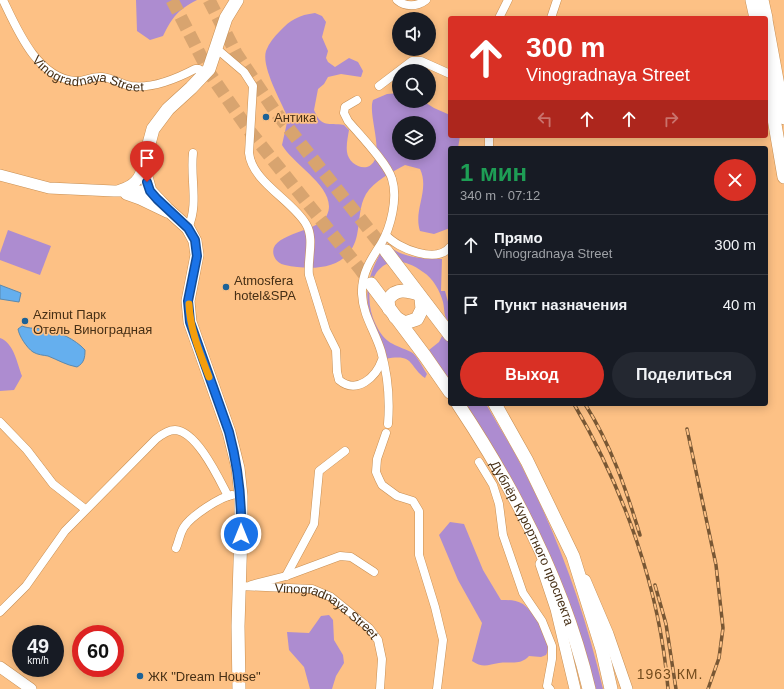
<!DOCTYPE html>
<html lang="ru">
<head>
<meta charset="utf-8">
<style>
  :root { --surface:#171b24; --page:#242831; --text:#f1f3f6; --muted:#9ea1a6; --line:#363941; --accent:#d93025 }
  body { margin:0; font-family:Arial,sans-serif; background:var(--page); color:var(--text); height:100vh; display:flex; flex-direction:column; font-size:15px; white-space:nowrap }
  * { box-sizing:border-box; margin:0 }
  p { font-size:13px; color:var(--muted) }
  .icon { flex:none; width:22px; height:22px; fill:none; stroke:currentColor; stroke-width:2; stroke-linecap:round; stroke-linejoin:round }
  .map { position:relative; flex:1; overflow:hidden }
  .panel { position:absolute; left:448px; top:146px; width:320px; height:260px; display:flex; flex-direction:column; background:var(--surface); border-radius:4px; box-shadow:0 2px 10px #0003 }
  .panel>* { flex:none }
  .banner { position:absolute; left:448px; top:16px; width:320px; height:122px; border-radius:4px; box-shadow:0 2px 10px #0003; background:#d93025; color:#fff; overflow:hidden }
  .buttons { position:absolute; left:392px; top:12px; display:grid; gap:8px }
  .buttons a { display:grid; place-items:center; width:44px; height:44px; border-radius:50%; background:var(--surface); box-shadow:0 2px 10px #0003; font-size:20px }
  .speed { position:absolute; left:12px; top:625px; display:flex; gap:8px; font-size:20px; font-weight:700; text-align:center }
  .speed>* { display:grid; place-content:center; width:52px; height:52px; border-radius:50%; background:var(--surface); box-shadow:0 2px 10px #0003; line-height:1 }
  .speed small { font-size:10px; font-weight:400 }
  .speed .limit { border:6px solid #d22; background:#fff; color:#111 }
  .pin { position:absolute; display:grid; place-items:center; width:34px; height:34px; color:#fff; margin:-41px -17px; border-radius:50% 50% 50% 0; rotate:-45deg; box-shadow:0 0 4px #0007 }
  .pin .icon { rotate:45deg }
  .me { position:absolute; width:44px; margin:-22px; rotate:0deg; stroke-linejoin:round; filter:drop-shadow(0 0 3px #0008) }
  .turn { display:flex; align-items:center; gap:14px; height:84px; padding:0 12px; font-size:18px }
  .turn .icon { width:52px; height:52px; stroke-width:2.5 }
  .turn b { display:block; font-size:28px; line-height:34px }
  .lanes { display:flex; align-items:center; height:38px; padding:0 12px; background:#0003; justify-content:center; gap:20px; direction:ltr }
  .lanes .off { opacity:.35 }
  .round { display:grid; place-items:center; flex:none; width:42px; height:42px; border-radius:21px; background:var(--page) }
  .overview { display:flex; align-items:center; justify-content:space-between; height:68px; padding:0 12px }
  h1 { font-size:24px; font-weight:800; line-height:30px; color:#1e9e55 }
  .action { display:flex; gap:8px; margin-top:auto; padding:8px 12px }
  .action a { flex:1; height:46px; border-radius:24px; background:var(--accent); color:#fff; font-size:16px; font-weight:800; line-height:46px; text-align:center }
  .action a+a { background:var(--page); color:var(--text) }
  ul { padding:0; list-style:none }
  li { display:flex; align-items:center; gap:12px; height:60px; padding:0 12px; border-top:1px solid var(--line) }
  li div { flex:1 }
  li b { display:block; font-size:15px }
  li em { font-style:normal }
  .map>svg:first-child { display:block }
  .green { fill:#ad8cd0; fill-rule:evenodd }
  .water { fill:#65afee; stroke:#5c89ad }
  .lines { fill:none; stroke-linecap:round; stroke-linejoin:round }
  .primary-tunnel { stroke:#d8a46f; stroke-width:13; stroke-dasharray:13 6; stroke-linecap:butt }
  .street-casing { stroke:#c78f53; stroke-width:9 }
  .secondary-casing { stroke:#c78f53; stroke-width:12 }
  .primary-casing { stroke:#c78f53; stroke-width:14 }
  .street { stroke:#fff; stroke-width:8 }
  .secondary { stroke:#fff; stroke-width:11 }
  .primary { stroke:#fff; stroke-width:13 }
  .rail-casing { stroke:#785734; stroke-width:3.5 }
  .rail { stroke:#fdc185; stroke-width:2; stroke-dasharray:6; stroke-linecap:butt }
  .route-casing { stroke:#114b97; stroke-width:10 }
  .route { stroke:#1a73e8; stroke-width:7 }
  .slow { stroke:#f59e0b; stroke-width:7 }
  .poi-dot { fill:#1d6297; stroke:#fdc185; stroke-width:1.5 }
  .labels { text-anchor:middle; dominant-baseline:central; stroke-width:3.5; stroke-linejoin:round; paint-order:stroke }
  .street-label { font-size:13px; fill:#462f15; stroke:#fdc185 }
  .poi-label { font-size:13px; fill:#462f15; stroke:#fdc185; text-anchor:start }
  .neighbourhood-label { font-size:14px; letter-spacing:1px; fill:#744c1d; stroke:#fdc185 }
</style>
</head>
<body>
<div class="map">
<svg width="784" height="689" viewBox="0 0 784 689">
  <rect width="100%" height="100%" fill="#fdc185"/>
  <g class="green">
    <path d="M136,0H197C178,10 173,16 163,36L150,40L137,31Z"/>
    <path d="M315,13L322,16L326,22L322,37L328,51L326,58L328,62L335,67L349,58L358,62L363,71L361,77L341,74L328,77L324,84L318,89L314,110C322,129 328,122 344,125L349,130C348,136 346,145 347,152C348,161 358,169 367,167C388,160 367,116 373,100L387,94L399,93V101H423L434,108L450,115V136H460L458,148H450V228L434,234L420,231C413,210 430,190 420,169L405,165C392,172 374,181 366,194C359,206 360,221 357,235C350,270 313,271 285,265C280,264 276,261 274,256C266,233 319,233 327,215C339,189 293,165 282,145L288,118C282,103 261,67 266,51C269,43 274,37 280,31C290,20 299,15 315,13ZM399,123H429V153H399Z"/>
    <polygon points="8,230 51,246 40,275 0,260 0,253"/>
    <path d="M386,243C399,258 424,259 442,259L441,291H445L450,309L449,322C443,316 445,310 443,302C440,291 433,278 423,272C381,241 357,287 376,325C385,344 394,344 411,352C417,355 423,368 427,374L425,378C408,366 415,353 385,359C367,307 356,294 386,243Z"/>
    <polygon points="443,334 450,344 450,381 429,350 439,342"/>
    <path d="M0,338C14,343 17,363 22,376L14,390L0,391Z"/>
    <path d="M465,404H486C498,425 511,445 522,467C559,538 585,612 603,689H595L506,469Z"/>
    <path d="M450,522L464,524L483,570L501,600C509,600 516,600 523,604C534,612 554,641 546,655L541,657L529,656C520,666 510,661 499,663C488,665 482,668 472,661L482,623L458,580L439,535Z"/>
    <polygon points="329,615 333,620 334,640 343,655 344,663 336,676 332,689 310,689 304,667 289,650 287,632 309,633 321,616"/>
  </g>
  <g class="water">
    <polygon points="0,285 21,293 19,302 0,299"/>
    <path d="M22,326C30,329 37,328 45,329C59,332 75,339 85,350C85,358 84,363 77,367C66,365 58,360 48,356C43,355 38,355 33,352C27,348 19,336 18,329Z"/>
  </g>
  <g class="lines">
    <g class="primary-tunnel">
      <polyline points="172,0 210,74 248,129 360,269 371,284"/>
      <polyline points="209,0 236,53 274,110 386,251"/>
    </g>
    <g class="street-casing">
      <g id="street">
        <path id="s1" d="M3,0C17,29 37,78 75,81C84,82 92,76 102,77C112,78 121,84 131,86C153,89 176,79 195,69H199L205,74"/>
        <path d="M397,0C405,7 417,7 426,0"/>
        <polyline points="499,18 508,0"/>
        <polyline points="551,18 557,0"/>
        <path d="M217,49L244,72L253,86L249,153C252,182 292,200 306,224C315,239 307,259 309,275L326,330L336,350L337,372L339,380C357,395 376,377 382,360"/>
        <polyline points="379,86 412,61 421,61 450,74"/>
        <path d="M357,100L345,107L344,113L348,121C359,134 388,164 392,179C398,198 391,227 381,244C371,259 361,274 362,294C363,316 375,331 381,351C388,375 390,399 388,424"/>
        <polyline points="489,136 489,148"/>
        <path d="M188,228C199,204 190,179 193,153"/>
        <path d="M386,235C398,249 437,264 450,247"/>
        <polyline points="0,422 27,450 53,484 85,509"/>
        <polyline points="386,433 377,459 376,472 379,479 382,485 397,496 413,501 419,511 419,555 435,607 443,640 437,689"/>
        <polyline points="479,462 493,485 499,504 503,535 523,593 542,621 552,646 552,659 547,686 550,689"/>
        <path d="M176,548C179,541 180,533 184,527C191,516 220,497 232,495"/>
        <polyline points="286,576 314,524 319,471 345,451"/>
        <polyline points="251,585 286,576 340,556 351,557 374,572"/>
        <path id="s2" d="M239,586L312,589L331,597L369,628L378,640L382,659L380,689"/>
        <path d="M0,612L26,586L65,531L156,439C161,435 168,430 175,430C197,431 219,479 228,496"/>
      </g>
    </g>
    <g class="secondary-casing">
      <g id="secondary">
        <polyline points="0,175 49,188 114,191 150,191"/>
        <path d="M120,190C134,186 140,179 143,166"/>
        <polyline points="126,194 140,199 167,212"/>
        <polyline points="541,564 556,609 575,689"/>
        <polyline points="585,580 608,634 627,689"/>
        <polyline points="0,667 31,689"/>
      </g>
    </g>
    <g class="primary-casing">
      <g id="primary">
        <polyline points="237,0 226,18 209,69 191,88 168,109 153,129 143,166 150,191 167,209 188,228 195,241 197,255 188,301 190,322 229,432 238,468 241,496 241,532 238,626 239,689"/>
        <polyline points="752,0 756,18"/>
        <polyline points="762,0 766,18"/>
        <polyline points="766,20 784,118"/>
        <polyline points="766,72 784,177"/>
        <polyline points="386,251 450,335"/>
        <polyline points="371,284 425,356 450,392"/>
        <path d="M389,309L388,300C395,288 407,290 418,294"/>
        <polyline points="395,317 405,323 417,319 422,309 421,298"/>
        <path id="s3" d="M458,404C516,491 565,587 589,689"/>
        <polyline points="495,404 527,461 573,556 602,649 611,689"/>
      </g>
    </g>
    <use href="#street" class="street"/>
    <use href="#secondary" class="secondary"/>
    <use href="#primary" class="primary"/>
    <g class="rail-casing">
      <g id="rail">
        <path d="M574,404C624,490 660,589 668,689"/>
        <path d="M585,404C611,445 626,489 640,535"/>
        <polyline points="687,429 716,565 723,628 719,658 708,689"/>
        <polyline points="655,585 666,624 676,689"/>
      </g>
    </g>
    <use href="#rail" class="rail"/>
  </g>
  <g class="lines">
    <g class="route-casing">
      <path id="route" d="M147,182L150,191L157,199L188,228L195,240L197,256L188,301L190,322L229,432C238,466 242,499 241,534"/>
    </g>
    <use href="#route" class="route"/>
    <path class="slow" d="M189,304C190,330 200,353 209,377"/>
  </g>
  <g class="poi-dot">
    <circle cx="266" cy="117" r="4"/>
    <circle cx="226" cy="287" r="4"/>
    <circle cx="25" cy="321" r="4"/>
    <circle cx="140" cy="676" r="4"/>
  </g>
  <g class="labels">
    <g class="street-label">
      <text stroke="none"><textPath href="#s1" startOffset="125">Vinogradnaya Street</textPath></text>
      <text stroke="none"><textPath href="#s3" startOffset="158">Дублёр Курортного проспекта</textPath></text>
      <text stroke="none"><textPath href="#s2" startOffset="95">Vinogradnaya Street</textPath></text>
    </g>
    <g class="poi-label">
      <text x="274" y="117">Антика</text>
      <text x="234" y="280">Atmosfera<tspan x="234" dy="15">hotel&amp;SPA</tspan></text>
      <text x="33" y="314">Azimut Парк<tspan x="33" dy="15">Отель Виноградная</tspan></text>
      <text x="148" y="676">ЖК "Dream House"</text>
    </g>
    <g class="neighbourhood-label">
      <text x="670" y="674">1963 КМ.</text>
    </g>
  </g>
</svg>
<div class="buttons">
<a><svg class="icon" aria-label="sound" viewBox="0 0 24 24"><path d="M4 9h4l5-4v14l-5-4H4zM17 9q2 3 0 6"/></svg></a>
<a><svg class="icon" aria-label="search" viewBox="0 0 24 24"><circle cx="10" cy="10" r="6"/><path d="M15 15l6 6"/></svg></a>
<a><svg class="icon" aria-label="layers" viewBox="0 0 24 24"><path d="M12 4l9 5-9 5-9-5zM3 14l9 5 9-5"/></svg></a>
</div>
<div class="speed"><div>49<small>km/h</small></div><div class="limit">60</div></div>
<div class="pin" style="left:147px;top:182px;background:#d93025"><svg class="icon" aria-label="arrive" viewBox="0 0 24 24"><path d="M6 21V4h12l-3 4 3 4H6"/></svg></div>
<svg class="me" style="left:241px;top:534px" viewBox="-20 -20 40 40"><circle r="17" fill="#1a73e8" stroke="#fff" stroke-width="3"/><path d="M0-11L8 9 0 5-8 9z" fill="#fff"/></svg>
<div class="banner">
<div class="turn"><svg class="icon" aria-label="ahead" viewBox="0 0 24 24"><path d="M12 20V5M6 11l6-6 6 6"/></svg><div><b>300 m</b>Vinogradnaya Street</div></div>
<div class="lanes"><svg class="icon off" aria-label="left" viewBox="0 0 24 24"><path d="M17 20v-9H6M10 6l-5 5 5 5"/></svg><svg class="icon" aria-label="ahead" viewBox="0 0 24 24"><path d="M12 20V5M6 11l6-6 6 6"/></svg><svg class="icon" aria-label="ahead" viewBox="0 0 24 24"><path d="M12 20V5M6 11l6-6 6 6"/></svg><svg class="icon off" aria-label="right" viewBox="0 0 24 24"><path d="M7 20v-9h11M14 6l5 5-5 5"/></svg></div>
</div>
<section class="panel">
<div class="overview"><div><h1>1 мин</h1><p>340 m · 07:12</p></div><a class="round" style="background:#d93025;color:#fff"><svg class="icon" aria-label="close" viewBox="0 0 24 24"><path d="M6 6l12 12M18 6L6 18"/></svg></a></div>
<ul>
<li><svg class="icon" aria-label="ahead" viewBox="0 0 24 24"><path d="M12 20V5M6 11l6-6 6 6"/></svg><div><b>Прямо</b><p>Vinogradnaya Street</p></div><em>300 m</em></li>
<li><svg class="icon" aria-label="arrive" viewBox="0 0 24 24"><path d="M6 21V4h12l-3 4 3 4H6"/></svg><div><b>Пункт назначения</b></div><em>40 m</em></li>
</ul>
<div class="action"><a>Выход</a><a>Поделиться</a></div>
</section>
</div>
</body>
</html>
